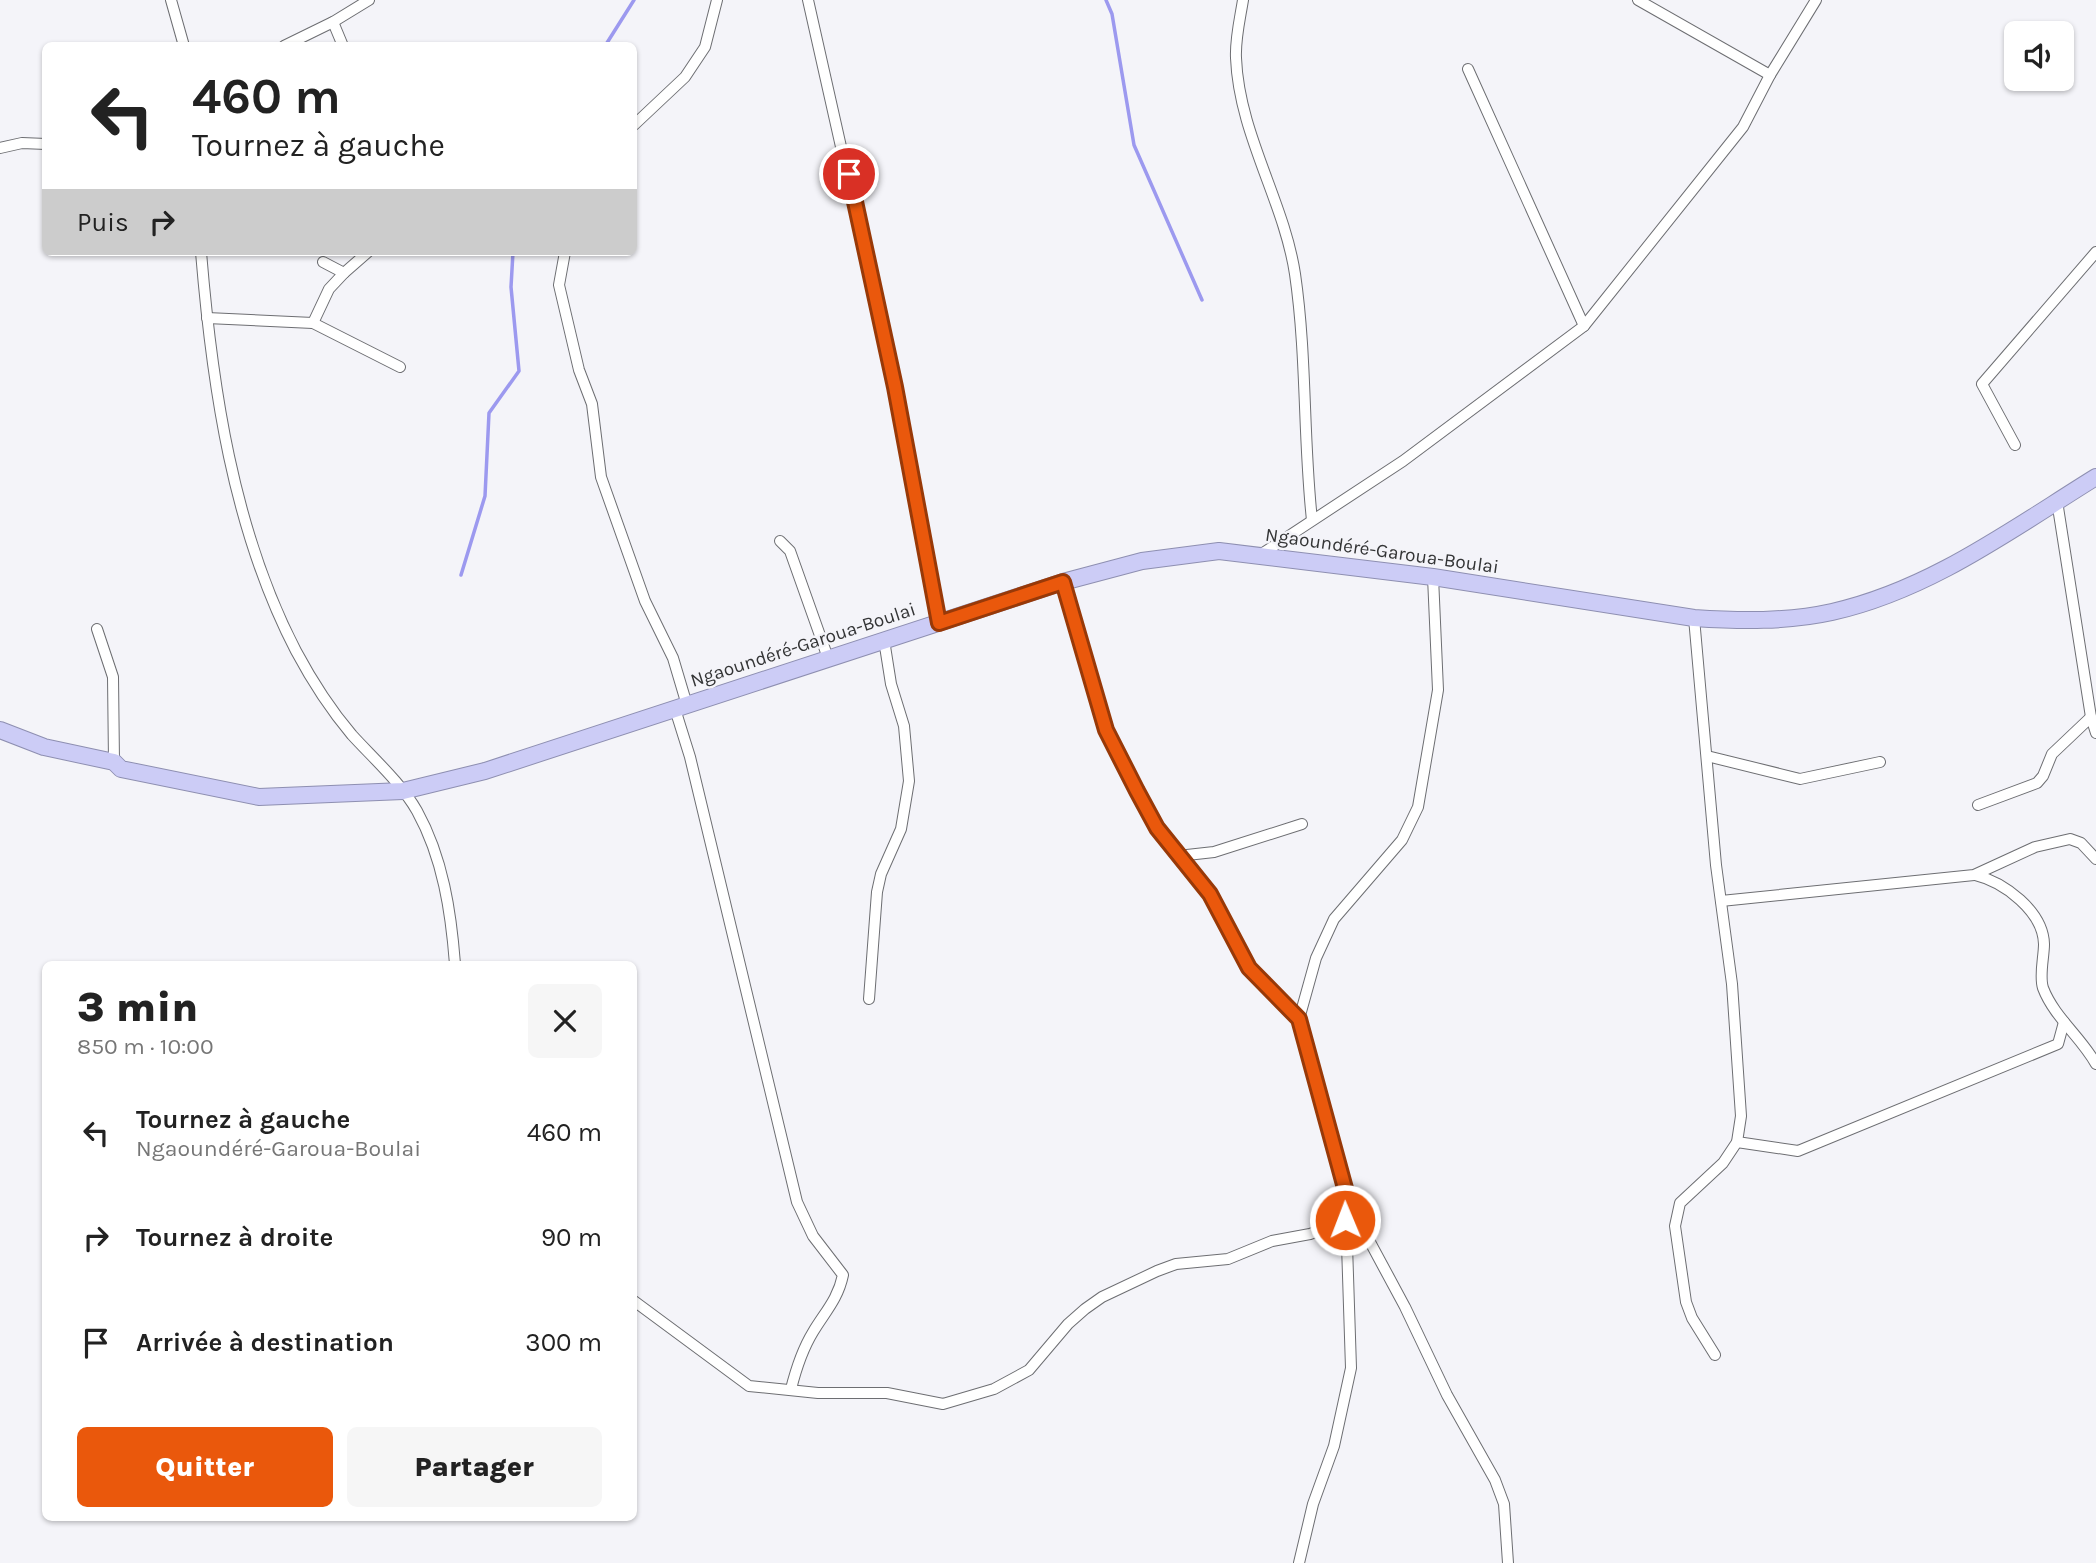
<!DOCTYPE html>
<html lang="fr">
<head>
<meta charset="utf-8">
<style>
  :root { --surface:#fff; --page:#f6f6f6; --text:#222; --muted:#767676; --accent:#ea580c }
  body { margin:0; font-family:Karla,sans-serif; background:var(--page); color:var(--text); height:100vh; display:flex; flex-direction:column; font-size:26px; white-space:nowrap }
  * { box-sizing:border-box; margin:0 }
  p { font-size:23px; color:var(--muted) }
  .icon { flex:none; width:38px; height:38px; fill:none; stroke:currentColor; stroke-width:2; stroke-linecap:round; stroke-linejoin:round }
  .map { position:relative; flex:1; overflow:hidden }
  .side { position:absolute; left:42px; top:961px; width:595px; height:560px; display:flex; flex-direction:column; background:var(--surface); border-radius:10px; box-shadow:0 2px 5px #0004 }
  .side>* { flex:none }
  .guide { position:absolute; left:42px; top:42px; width:595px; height:214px; border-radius:10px; box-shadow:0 2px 5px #0004; background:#fff; color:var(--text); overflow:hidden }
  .fabs { position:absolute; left:2004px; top:21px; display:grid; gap:14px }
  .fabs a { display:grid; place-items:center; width:70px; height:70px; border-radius:10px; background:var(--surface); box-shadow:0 2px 5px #0004; font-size:35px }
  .pin { position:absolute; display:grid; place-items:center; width:60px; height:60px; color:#fff; margin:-30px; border:4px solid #fff; border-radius:50%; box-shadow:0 2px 7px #0007 }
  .me { position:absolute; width:77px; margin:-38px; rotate:359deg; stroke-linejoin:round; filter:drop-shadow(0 0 5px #0008) }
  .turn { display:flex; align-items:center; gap:24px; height:147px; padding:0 35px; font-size:32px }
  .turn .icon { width:91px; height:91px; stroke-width:2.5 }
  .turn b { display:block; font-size:49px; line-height:60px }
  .then { display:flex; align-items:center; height:66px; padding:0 35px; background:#0003; gap:14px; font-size:26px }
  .round { display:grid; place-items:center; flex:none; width:74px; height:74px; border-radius:10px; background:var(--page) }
  .summary { display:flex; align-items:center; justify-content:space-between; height:119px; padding:0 35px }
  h1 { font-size:42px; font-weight:800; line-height:52px }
  .cta { display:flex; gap:14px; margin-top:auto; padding:14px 35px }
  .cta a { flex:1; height:80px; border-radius:10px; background:var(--accent); color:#fff; font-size:28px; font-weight:800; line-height:80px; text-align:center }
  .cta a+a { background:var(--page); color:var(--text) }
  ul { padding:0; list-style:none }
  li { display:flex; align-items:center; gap:21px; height:105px; padding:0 35px }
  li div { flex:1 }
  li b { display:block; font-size:26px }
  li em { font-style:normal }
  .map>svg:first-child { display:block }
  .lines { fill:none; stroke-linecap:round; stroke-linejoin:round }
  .stream { stroke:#9c99ef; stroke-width:3.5 }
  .minor-casing { stroke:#6d6e72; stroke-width:12 }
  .trunk-casing { stroke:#8e8fb1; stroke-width:18 }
  .minor { stroke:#fff; stroke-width:10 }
  .trunk { stroke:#ccccf6; stroke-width:16 }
  .route-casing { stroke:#983908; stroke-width:18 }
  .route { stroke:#ea580c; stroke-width:12 }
  .labels { text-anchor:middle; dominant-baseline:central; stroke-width:5; stroke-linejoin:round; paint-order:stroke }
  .street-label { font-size:19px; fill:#343536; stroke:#f4f4f9 }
</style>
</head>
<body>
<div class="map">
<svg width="2096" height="1563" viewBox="0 0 2096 1563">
  <rect width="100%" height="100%" fill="#f4f4f9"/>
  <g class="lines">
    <g class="stream">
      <polyline points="1106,0 1112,14 1134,145 1202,300"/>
      <polyline points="605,46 634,0"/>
      <polyline points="461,575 485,496 489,413 519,371 511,287 513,252"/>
    </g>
    <g class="minor-casing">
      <g id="minor">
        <polyline points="171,0 184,46"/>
        <polyline points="808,0 895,387 939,623"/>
        <path d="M1243,0C1240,19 1235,39 1236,58C1239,134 1284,201 1295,274C1307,356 1303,438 1312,520"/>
        <polyline points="1638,0 1770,75"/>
        <polyline points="333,22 343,46"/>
        <polyline points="284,46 333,22 369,0"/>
        <polyline points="1468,69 1584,326"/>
        <polyline points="634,125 685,77 705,47 717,0"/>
        <polyline points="0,148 22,143 46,144"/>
        <path d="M201,252C212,386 233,530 296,651C312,681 330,709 352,735C374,759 401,783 417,811C443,858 451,912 455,964"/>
        <polyline points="565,252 559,285 579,370 592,404 601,477 645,601 673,658 687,705"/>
        <polyline points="344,273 368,252"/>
        <polyline points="207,318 313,323 400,367"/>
        <polyline points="313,323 329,289 344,273 323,262"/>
        <polyline points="2015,445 1982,384 2096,252"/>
        <polyline points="2057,501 2091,717"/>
        <polyline points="780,541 790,551 828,658"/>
        <polyline points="1260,555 1403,461 1584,326 1743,127 1770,75 1816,0"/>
        <polyline points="1063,582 1106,730 1137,791 1157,828 1210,894 1249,968 1299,1019 1316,958 1334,919 1402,840 1418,807 1438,690 1433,577"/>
        <polyline points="1694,618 1716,865 1732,984 1741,1116 1737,1142 1723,1163 1680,1203 1675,1226 1686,1302 1692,1318 1715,1355"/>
        <polyline points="97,629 113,677 114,762"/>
        <path d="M675,709L690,757L797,1202L813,1236L843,1275C838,1299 825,1312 813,1332C802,1350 796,1369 791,1389"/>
        <polyline points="1707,756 1800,779 1880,762"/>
        <polyline points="1978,805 2037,783 2043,776 2052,754 2091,717 2096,733"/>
        <polyline points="1178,856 1214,852 1302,824"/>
        <path d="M1975,875C2004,882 2043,911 2044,944C2044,957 2039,976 2043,988C2054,1017 2081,1037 2096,1064"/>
        <polyline points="1721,901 1974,875 2035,847 2070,839 2081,843 2096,859"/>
        <polyline points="869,999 877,892 881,874 901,829 909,781 904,726 891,684 884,640"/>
        <polyline points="1299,1019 1349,1203 1405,1307 1447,1395 1495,1480 1504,1504 1508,1563"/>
        <polyline points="1737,1142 1798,1151 2058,1044 2064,1022"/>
        <polyline points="634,1301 749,1386 818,1393 887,1393 943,1404 994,1389 1029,1370 1068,1324 1085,1309 1102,1297 1157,1271 1176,1264 1228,1259 1272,1241 1310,1234 1358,1217"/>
        <polyline points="1299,1563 1313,1504 1334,1446 1351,1368 1346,1214"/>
      </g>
    </g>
    <g class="trunk-casing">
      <path id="trunk" d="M0,730L44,747L114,762L121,769L259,797L403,791L485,771L1063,582L1142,561L1219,551L1433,577L1694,618C1740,621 1787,622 1832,612C1930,590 2012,529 2096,477"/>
    </g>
    <use href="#minor" class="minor"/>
    <use href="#trunk" class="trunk"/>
  </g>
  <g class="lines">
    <g class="route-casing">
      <polyline id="route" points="849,174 895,387 939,623 1063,582 1106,730 1137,791 1157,828 1210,894 1249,968 1299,1019 1349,1203 1345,1220"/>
    </g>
    <use href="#route" class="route"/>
  </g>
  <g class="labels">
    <g class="street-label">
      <text transform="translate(1382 551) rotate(8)">Ngaoundéré-Garoua-Boulai</text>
      <text transform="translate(803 645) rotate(-18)">Ngaoundéré-Garoua-Boulai</text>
    </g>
  </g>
</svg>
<div class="fabs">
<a><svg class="icon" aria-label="sound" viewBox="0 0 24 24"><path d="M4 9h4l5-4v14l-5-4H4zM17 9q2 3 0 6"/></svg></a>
</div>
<div class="pin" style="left:849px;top:174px;background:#d93025"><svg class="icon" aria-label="arrive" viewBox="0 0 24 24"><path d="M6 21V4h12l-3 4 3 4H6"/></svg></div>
<svg class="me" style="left:1345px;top:1220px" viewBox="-20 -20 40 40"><circle r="17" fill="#ea580c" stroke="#fff" stroke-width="3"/><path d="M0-11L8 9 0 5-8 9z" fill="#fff"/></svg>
<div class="guide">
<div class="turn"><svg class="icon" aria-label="left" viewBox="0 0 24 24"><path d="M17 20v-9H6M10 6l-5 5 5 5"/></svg><div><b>460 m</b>Tournez à gauche</div></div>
<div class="then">Puis<svg class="icon" aria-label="right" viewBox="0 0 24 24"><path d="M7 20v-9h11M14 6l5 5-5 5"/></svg></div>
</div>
<section class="side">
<div class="summary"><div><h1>3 min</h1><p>850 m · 10:00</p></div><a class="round"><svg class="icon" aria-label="close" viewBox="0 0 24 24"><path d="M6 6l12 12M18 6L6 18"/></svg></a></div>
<ul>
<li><svg class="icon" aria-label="left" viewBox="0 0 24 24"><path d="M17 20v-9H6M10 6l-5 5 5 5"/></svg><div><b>Tournez à gauche</b><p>Ngaoundéré-Garoua-Boulai</p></div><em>460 m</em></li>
<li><svg class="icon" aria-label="right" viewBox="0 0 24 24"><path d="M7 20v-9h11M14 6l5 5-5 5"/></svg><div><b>Tournez à droite</b></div><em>90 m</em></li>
<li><svg class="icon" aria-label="arrive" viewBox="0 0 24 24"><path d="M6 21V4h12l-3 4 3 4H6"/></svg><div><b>Arrivée à destination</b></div><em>300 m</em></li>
</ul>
<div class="cta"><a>Quitter</a><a>Partager</a></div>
</section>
</div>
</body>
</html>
